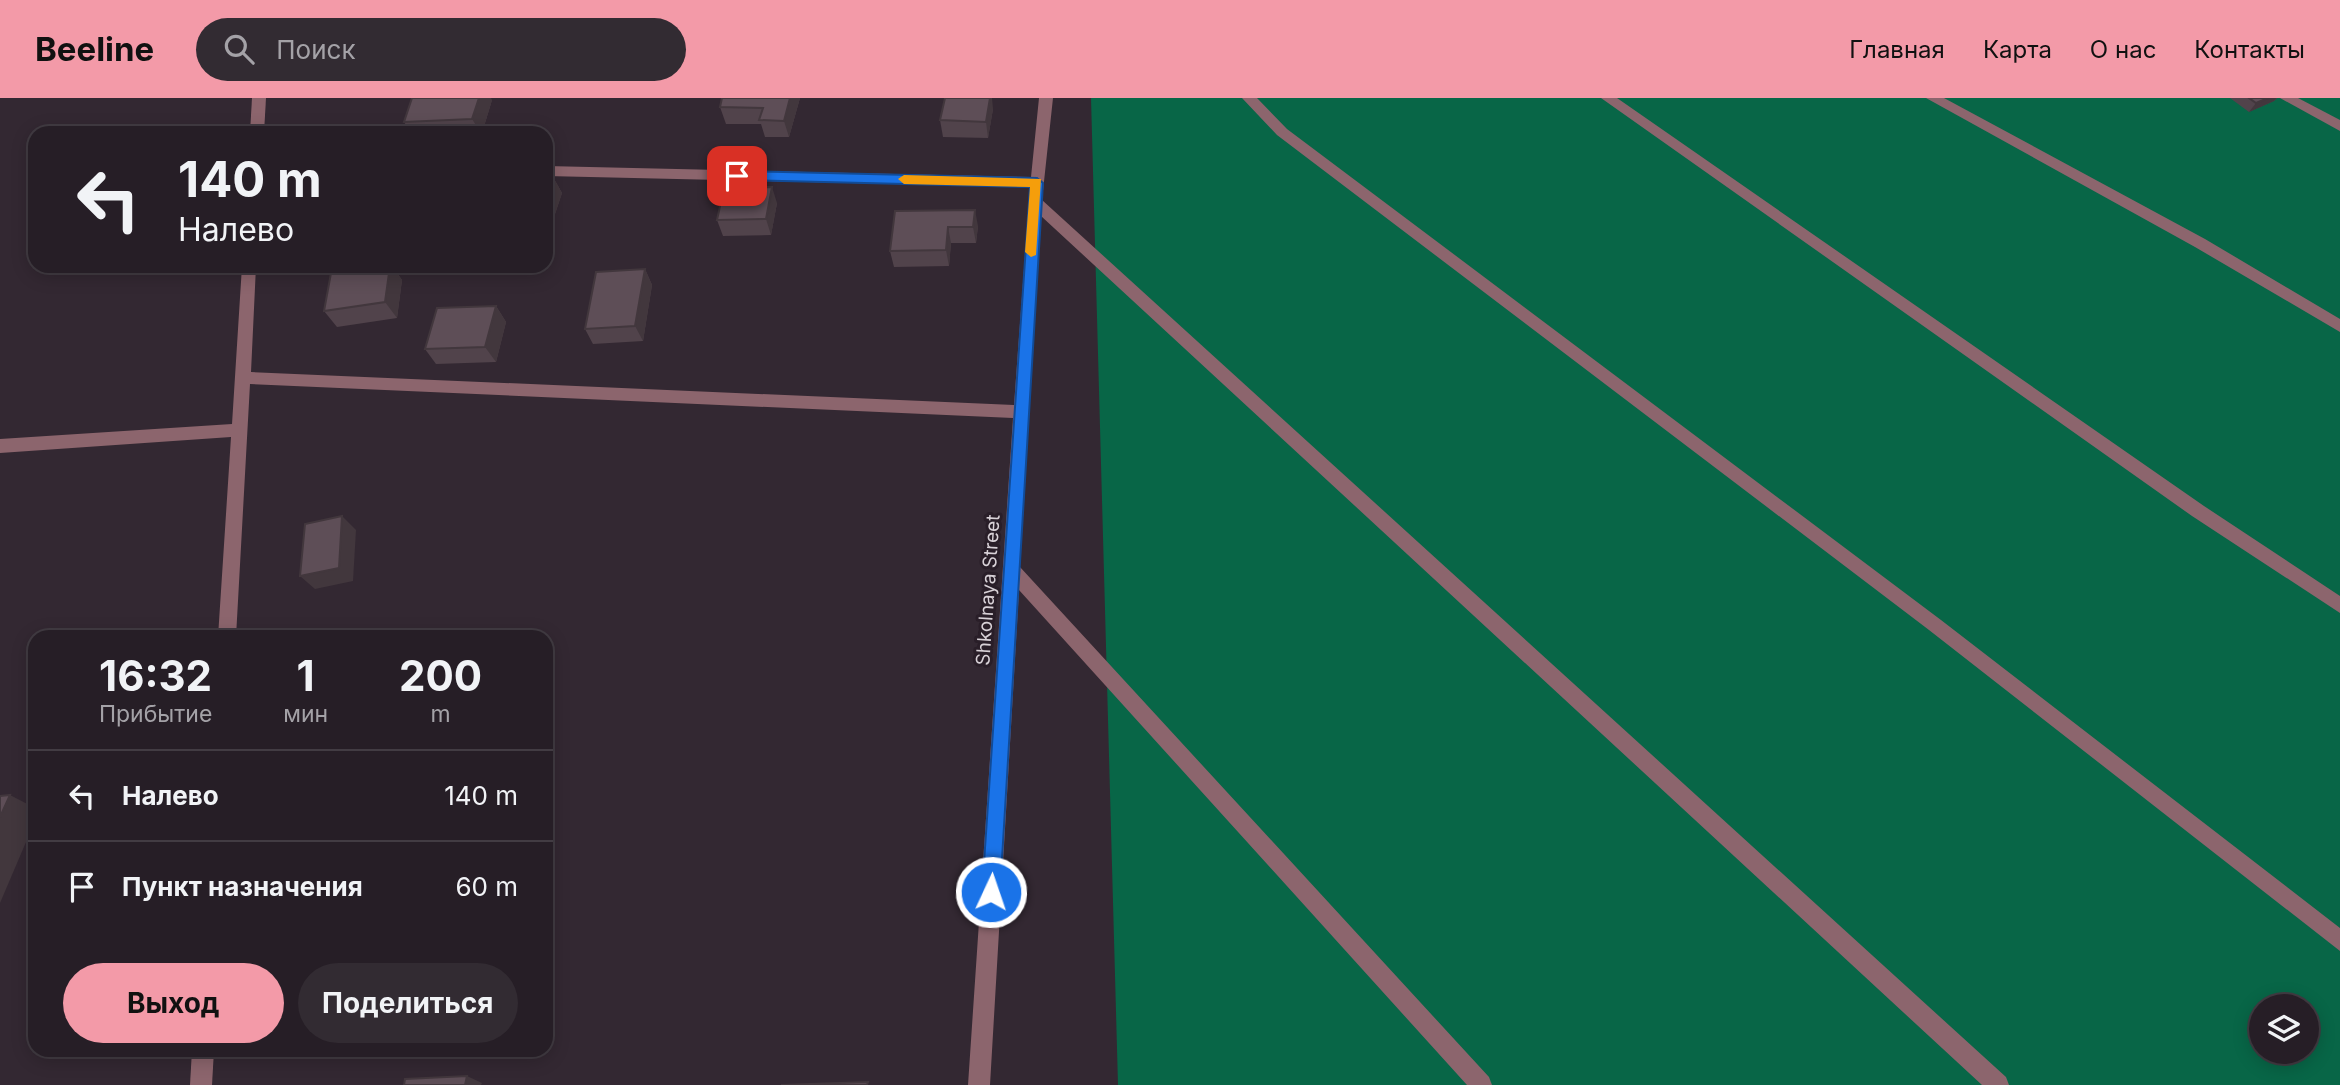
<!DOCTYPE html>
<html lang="ru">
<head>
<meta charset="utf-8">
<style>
  :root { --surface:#261e26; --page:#322b32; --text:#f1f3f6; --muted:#a4a2a7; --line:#423c43; --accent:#f39aa8 }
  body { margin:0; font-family:Inter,sans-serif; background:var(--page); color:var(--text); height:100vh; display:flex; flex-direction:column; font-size:26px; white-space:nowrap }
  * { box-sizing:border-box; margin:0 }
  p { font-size:23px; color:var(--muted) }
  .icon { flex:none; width:38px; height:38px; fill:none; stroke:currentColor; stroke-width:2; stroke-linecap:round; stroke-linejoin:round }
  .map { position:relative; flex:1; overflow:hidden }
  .details { position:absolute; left:28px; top:532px; width:525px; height:427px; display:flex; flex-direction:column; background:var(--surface); border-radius:21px; box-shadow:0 4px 18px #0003,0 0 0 2px var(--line) }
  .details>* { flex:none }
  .top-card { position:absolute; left:28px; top:28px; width:525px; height:147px; border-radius:21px; box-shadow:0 4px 18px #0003,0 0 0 2px var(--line); background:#261e26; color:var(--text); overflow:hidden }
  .fabs { position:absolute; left:2249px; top:896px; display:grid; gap:14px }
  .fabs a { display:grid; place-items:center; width:70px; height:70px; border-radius:50%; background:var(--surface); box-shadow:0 4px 18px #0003,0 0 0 2px var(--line); font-size:35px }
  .pin { position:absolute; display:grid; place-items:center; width:60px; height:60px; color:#fff; margin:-30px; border-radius:14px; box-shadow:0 4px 10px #0006 }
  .me { position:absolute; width:77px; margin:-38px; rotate:3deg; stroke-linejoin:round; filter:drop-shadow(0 0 5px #0008) }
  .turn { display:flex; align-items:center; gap:24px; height:147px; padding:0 35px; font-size:32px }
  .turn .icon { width:91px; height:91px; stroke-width:2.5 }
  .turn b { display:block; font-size:49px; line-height:60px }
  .eta { display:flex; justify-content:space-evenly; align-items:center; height:119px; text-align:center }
  .eta b { font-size:42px; font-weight:700; line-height:49px }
  .button { display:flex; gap:14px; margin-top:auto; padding:14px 35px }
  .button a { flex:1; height:80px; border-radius:42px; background:var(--accent); color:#111; font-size:28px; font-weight:700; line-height:80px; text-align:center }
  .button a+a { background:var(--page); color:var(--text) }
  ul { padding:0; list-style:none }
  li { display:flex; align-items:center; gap:21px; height:91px; padding:0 35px; border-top:2px solid var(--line) }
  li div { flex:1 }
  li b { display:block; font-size:26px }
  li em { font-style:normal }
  header { display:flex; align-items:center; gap:42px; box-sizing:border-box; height:98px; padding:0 35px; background:var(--accent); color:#111 }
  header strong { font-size:33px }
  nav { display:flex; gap:38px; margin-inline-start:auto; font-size:24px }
  .search { width:490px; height:63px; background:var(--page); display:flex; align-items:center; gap:18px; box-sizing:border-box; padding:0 24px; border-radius:38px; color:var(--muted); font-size:26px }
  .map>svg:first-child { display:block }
  .green { fill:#086647; fill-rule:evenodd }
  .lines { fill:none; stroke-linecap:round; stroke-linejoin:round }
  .minor { fill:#8c656d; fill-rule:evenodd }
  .wall { fill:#51434b }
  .shaded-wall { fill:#42373d }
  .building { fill:#5e4e57; stroke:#42373d; stroke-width:2 }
  .route { fill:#1a73e8; stroke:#114b97; stroke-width:2 }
  .slow { fill:#f59e0b }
  .labels { text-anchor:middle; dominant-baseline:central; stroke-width:6; stroke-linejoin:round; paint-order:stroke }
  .street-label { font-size:19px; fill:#d8d1d7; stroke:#291e28 }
</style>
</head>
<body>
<header>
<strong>Beeline</strong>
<div class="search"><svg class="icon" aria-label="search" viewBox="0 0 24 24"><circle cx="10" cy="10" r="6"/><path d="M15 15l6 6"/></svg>Поиск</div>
<nav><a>Главная</a><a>Карта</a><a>О нас</a><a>Контакты</a></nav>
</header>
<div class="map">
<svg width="2340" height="987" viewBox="0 0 2340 987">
  <rect width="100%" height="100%" fill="#332832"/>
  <path class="green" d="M1091,0H2340V987H1118ZM2261,908H2306V954H2261Z"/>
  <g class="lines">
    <g class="minor">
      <polygon points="252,0 266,0 264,35 250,35"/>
      <polygon points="1039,0 1053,0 1042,102 2006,979 2009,987 1982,987 1041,118 1020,469 1489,979 1492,987 1467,987 1019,492 990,987 968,987 1013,320 250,286 236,539 218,539 231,339 0,355 0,341 232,326 242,168 256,168 251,274 1014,307 1030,89 546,78 546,68 1031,79"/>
      <polygon points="1242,0 1257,0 1287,31 1941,522 2340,830 2340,853 1929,532 1277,37"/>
      <polygon points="1601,0 1617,0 2204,408 2340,498 2340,515 2192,418"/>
      <polygon points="1926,0 1944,0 2205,141 2340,221 2340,234 2195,149"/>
      <polygon points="2280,0 2298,0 2340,22 2340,33"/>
      <polygon points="192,952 214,952 212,987 190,987"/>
    </g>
  </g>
  <g class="wall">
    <polygon points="722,0 800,0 789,39 765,39 761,26 726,26 720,9"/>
    <polygon points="2230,0 2277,0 2274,3 2249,14"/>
    <polygon points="492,2 482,35 411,35 404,24"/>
    <polygon points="993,11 988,40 943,39 940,22"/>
    <polygon points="546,79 553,79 562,95 550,131 546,131"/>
    <polygon points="777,105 771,137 723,138 717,122"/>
    <polygon points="895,113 978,128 976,145 951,145 949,168 894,169 890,153"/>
    <polygon points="380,168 392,168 402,182 397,220 337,229 324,213"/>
    <polygon points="645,171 652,187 643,243 593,246 585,231"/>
    <polygon points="496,208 506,224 496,264 436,266 425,251"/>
  </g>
  <g class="shaded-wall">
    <polygon points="479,0 491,0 492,2 482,35 481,35 472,21"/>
    <polygon points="790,0 800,0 789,39 784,23"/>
    <polygon points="990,0 992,0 993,11 988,40 986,24"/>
    <polygon points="2268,0 2277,0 2274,3 2249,14 2256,5"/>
    <polygon points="553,79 562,95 550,131 546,122 546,101"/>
    <polygon points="772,89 777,105 771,137 766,121"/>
    <polygon points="975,112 978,128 976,145 973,129"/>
    <polygon points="948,129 951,145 949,168 946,152"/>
    <polygon points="390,168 392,168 402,182 397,220 385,204"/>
    <polygon points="645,171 652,187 643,243 635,228"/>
    <polygon points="496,208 506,224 496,264 485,249"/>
    <polygon points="342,418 356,432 353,483 315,491 300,478"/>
    <polygon points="10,697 35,710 35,723 0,805 0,719"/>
    <polygon points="467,978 482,985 481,987 465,987"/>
  </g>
  <g class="building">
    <polygon points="412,0 479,0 472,21 404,24"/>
    <polygon points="722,0 790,0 784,23 759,22 763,10 720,9"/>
    <polygon points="945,0 990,0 986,24 940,22"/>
    <polygon points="2249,0 2268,0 2256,5"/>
    <polygon points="546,79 553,79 546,101"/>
    <polygon points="772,89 766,121 717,122 724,90"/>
    <polygon points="975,112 973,129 948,129 946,152 890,153 895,113"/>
    <polygon points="380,168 390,168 385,204 324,213 331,175"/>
    <polygon points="645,171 635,228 585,231 596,174"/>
    <polygon points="496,208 485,249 425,251 437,210"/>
    <polygon points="342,418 339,470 300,478 305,426"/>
    <polygon points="10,697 0,719 0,698"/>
    <polygon points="467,978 465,987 404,987 405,981"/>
    <polygon points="868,984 867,987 781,987"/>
  </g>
  <polygon class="route" points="737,73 1037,80 1043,85 1000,794 997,800 991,803 985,800 982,794 1030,89 737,82 730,78"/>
  <polygon class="slow" points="904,77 1041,81 1036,157 1031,159 1025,154 1030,89 904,86 898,81"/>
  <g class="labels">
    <g class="street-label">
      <text transform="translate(988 492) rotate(-86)">Shkolnaya Street</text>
    </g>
  </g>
</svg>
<div class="fabs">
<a><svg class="icon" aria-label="layers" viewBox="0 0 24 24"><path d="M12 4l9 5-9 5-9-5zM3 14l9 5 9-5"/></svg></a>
</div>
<div class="pin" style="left:737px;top:78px;background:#d93025"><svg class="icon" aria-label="arrive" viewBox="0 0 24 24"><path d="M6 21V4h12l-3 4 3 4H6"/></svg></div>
<svg class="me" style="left:991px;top:794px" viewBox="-20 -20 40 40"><circle r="17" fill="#1a73e8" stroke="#fff" stroke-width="3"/><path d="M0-11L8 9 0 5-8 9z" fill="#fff"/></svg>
<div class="top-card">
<div class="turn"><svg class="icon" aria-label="left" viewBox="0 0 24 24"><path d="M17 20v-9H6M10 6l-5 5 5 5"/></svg><div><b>140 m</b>Налево</div></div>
</div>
<section class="details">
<div class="eta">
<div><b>16:32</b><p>Прибытие</p></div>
<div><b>1</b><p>мин</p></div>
<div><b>200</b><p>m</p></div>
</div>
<ul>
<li><svg class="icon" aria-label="left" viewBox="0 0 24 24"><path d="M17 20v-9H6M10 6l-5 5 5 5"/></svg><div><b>Налево</b></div><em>140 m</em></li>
<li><svg class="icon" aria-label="arrive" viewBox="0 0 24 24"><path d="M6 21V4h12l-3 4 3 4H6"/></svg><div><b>Пункт назначения</b></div><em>60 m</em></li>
</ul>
<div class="button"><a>Выход</a><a>Поделиться</a></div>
</section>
</div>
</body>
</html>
